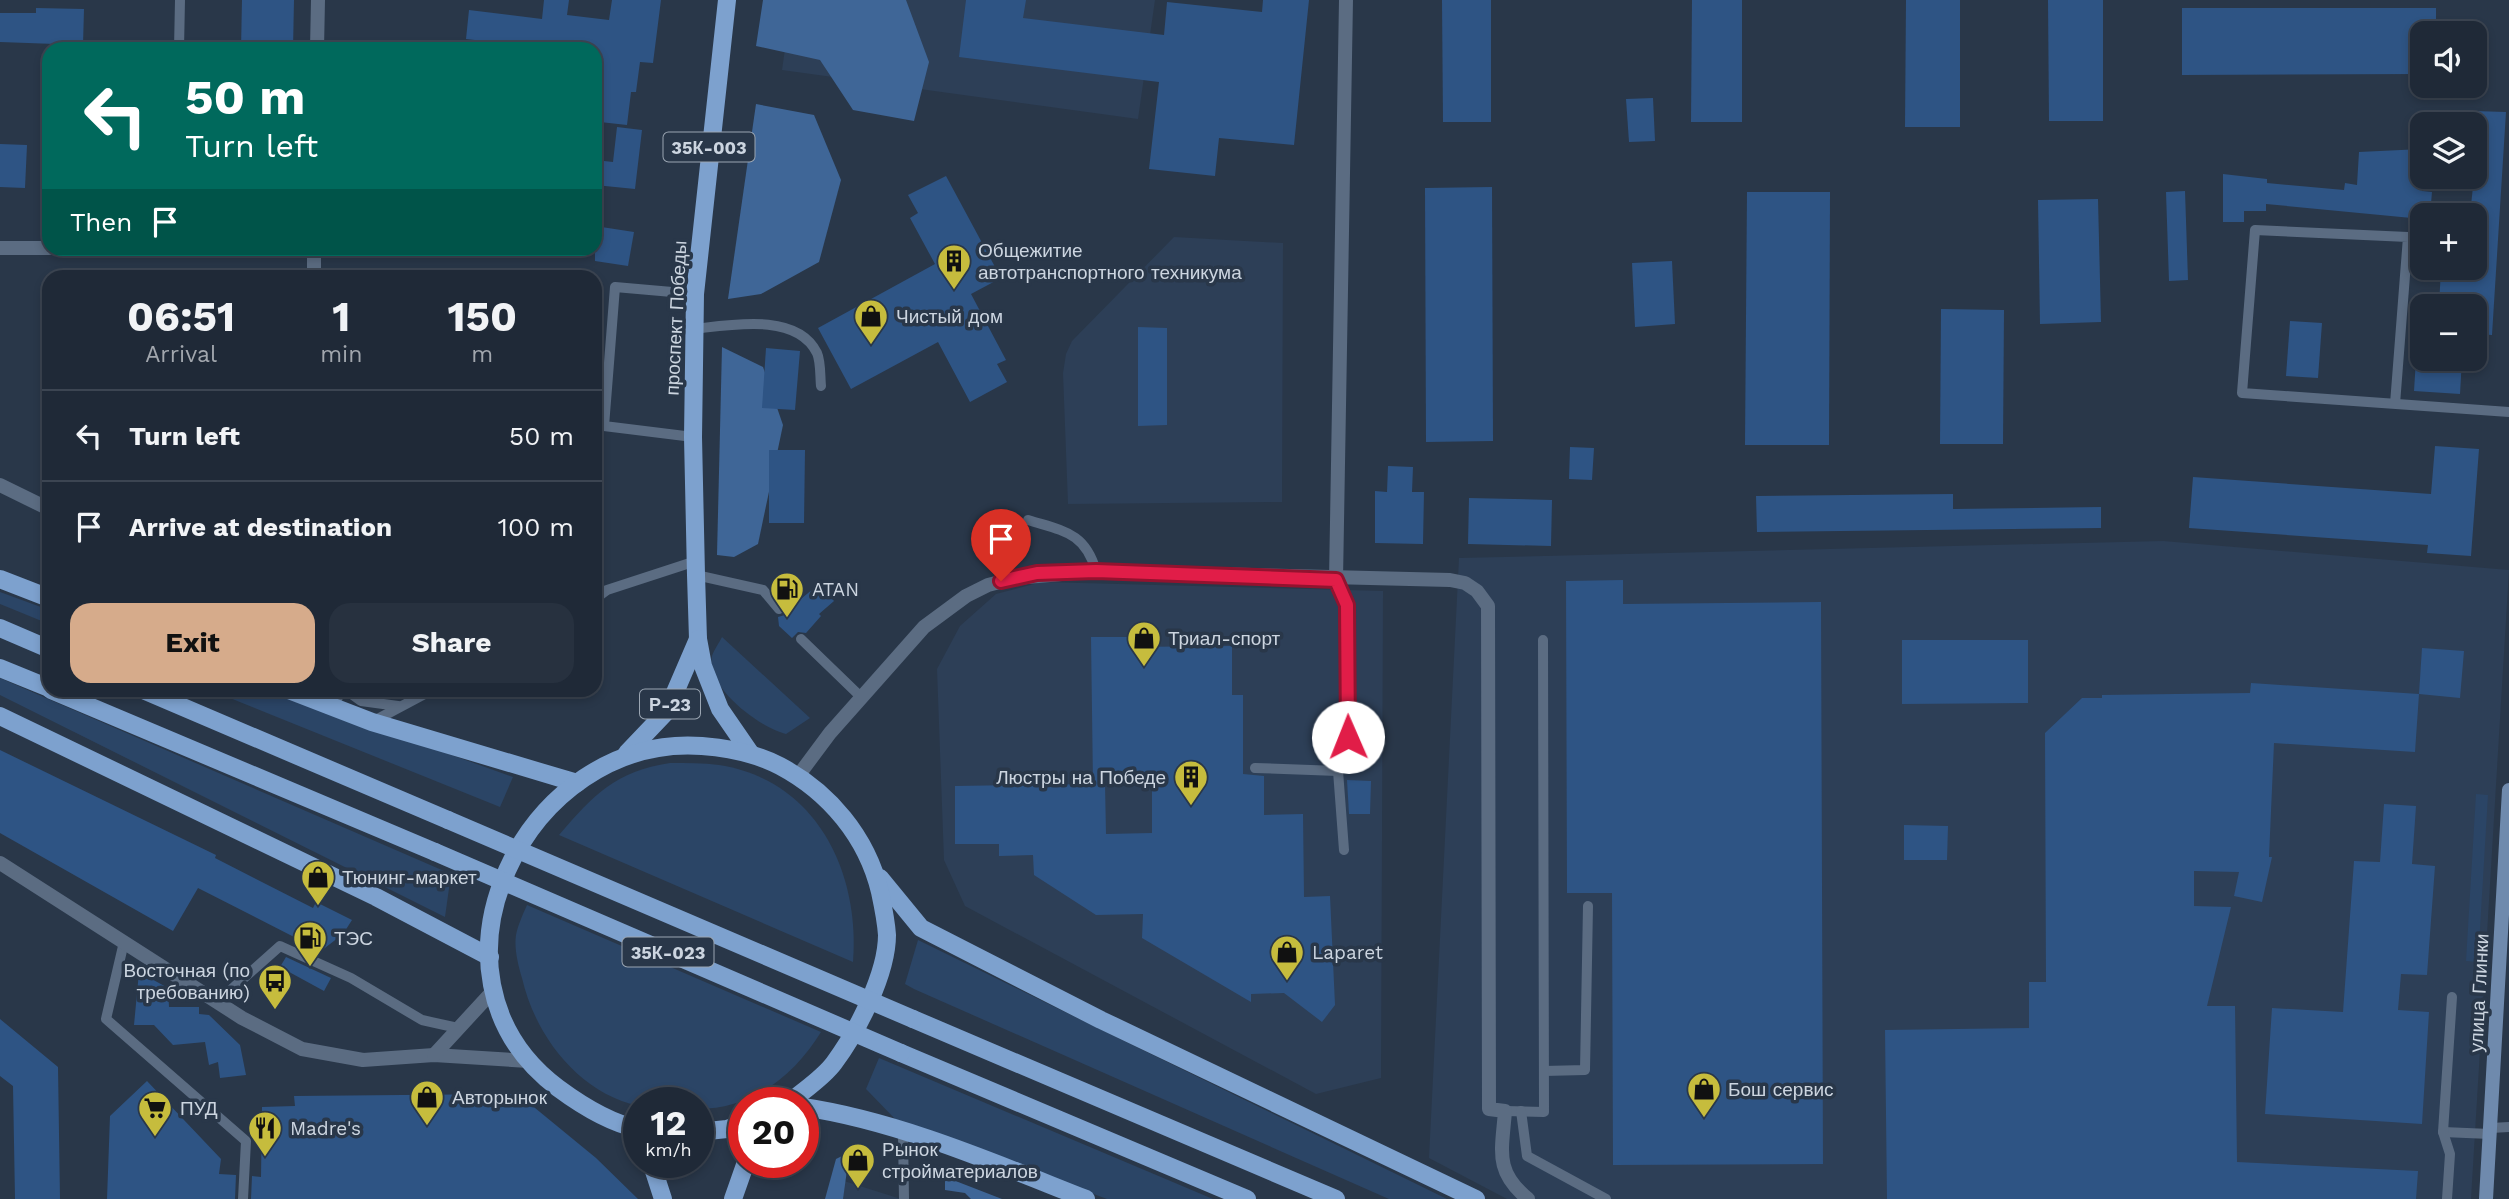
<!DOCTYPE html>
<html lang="en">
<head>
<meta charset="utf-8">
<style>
  :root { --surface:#1f2937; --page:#27313f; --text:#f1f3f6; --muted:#a1a6ad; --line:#3c4552; --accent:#d6ab8b }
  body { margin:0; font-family:"Work Sans",sans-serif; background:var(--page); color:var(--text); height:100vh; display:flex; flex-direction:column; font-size:26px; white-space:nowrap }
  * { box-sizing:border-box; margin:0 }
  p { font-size:23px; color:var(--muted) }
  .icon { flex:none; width:38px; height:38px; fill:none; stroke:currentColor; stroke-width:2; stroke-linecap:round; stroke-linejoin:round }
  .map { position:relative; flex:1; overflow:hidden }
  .drawer { position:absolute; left:42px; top:270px; width:560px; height:427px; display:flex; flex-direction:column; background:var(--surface); border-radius:21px; box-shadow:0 4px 10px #0003,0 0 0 2px var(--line) }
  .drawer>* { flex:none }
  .banner { position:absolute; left:42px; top:42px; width:560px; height:214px; border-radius:21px; box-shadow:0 4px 10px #0003,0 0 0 2px var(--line); background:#00695c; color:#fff; overflow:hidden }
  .fabs { position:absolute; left:2410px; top:21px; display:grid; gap:14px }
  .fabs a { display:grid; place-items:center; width:77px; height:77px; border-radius:14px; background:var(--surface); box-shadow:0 4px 10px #0003,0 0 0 2px var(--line); font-size:35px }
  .speed { position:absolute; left:623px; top:1087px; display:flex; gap:14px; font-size:35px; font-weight:700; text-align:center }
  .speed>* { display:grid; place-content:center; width:91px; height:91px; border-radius:50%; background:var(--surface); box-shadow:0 4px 10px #0003,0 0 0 2px var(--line); line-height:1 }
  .speed small { font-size:18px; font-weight:400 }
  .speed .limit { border:10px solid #d22; background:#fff; color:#111 }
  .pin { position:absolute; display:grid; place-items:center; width:60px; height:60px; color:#fff; margin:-72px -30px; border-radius:50% 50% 50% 0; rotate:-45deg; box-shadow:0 0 7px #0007 }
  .pin .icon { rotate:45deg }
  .me { position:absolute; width:77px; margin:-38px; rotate:359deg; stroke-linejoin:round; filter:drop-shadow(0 0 5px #0008) }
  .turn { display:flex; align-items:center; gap:24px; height:147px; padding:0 28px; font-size:32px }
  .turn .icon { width:91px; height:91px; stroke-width:2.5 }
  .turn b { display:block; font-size:49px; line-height:60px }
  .then { display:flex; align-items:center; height:66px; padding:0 28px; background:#0003; gap:14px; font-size:26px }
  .eta { display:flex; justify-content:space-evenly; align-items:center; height:119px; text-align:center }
  .eta b { font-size:42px; font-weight:700; line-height:49px }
  .primary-button { display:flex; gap:14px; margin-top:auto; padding:14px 28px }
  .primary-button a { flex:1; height:80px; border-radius:21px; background:var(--accent); color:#111; font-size:28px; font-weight:700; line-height:80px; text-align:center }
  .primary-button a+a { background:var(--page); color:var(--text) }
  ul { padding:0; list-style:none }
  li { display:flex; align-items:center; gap:21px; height:91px; padding:0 28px; border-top:2px solid var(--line) }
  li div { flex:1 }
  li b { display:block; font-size:26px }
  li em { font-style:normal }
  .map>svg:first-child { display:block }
  .built { fill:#2d3f57 }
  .green { fill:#2b4566 }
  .forest { fill:#3f6697 }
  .building { fill:#2e5484; fill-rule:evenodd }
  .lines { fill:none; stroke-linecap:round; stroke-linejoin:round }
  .service { stroke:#5b6c82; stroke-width:10 }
  .minor { stroke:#5b6c82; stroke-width:14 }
  .tertiary { stroke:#5b6c82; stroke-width:14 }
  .secondary { stroke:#6f8aad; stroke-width:14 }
  .primary { stroke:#7da1ce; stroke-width:18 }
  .primary-bridge { stroke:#7da1ce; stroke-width:18 }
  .route-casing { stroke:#92132f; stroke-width:18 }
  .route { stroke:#e11d48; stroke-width:12 }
  .labels { text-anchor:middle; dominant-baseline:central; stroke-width:7; stroke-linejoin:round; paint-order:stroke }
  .shield { fill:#293749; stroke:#9ba6b3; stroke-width:2 }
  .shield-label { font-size:18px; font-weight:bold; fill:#ccd5e0 }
  .poi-label { font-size:19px; fill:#ccd5e0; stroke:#293749; text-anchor:start }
  .street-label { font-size:19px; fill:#ccd5e0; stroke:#293749 }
</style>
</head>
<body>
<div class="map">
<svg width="2509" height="1199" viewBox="0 0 2509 1199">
  <rect width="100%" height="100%" fill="#293749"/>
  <g class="built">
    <polygon points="792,0 1155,0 1138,119 782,70"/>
    <polygon points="1174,237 1283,243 1282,502 1068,504 1063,373 1066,354 1072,341"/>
    <polygon points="2163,541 2509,570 2471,1199 1507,1199 1429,1158 1459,558"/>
    <polygon points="1042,582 1383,591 1381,1078 1316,1094 965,906 944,860 937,669 960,626 996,594"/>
    <polygon points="844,1181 901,1199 842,1199"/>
  </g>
  <g class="green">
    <polygon points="0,592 49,610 49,624 0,604"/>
    <path d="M722,637L810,718L786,734C760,728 705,687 712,656C714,650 719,643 722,637Z"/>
    <polygon points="0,678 451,874 445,917 0,695"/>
    <polygon points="210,690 270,690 513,777 500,807"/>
    <path d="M670,763C686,763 703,763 719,765C816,780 860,871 853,962L559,835C593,795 616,771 670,763Z"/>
    <polygon points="2476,794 2488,795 2478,962 2466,961"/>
    <path d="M527,905L821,1032C794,1076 752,1109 698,1109V1102H639V1106C578,1093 535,1035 522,978C518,965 514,948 516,935C518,925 523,914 527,905Z"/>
    <polygon points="918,940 1447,1199 1389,1199 914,989 905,984"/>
    <polygon points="879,1058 1213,1199 1107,1199 898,1122 866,1089"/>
  </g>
  <g class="forest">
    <polygon points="763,0 906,0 929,62 914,121 853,110 820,60 756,46"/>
    <polygon points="756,104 814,115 841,180 819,262 761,294 728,299"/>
    <polygon points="722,347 763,367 783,425 758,544 734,557 717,555"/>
    <polygon points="844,1155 848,1163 843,1199 825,1199 836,1159"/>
    <polygon points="953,1180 1002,1199 971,1199 965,1193 945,1190 945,1181"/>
  </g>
  <g class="building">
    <polygon points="242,0 294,0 293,49 241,49"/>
    <polygon points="544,0 569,0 567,15 609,20 612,0 661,0 653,63 640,62 636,92 631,92 627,125 600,122 604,88 595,87 595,49 552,49 466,39 469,10 542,19"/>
    <polygon points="966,0 1026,0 1023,18 1164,35 1167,2 1262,12 1263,0 1309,0 1294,145 1219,138 1215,176 1149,169 1159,82 959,57"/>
    <polygon points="1442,0 1491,0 1491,122 1443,122"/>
    <polygon points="1692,0 1742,0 1742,122 1691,122"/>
    <polygon points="1906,0 1960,0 1960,127 1905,127"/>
    <polygon points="2048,0 2103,0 2103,121 2049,121"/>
    <polygon points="36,8 84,9 83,45 0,42 0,13 36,13"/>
    <polygon points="2182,8 2436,8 2436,33 2422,33 2422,74 2182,75"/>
    <polygon points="1653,98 1655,141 1629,142 1626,99"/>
    <polygon points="2474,111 2506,112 2492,335 2474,334 2474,306 2439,306 2441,268 2474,268 2474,215 2470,215 2474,177"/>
    <polygon points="617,127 642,130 635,189 595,185 595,160 613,162"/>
    <polygon points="0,144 27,145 25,188 0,187"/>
    <polygon points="2422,149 2422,191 2432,192 2430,215 2422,215 2422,219 2266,204 2266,211 2244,211 2244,222 2223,222 2223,174 2267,179 2267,183 2344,190 2345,183 2357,185 2359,152"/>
    <polygon points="946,176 1001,278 971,294 1006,360 997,364 1007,382 970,402 938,342 851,389 818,328 935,264 910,218 918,213 908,195"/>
    <polygon points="1492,187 1493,441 1426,442 1425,188"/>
    <polygon points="2185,191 2188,280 2169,281 2166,192"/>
    <polygon points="1747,192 1830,192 1829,445 1745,445"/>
    <polygon points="2098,199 2101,322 2040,324 2038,200"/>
    <polygon points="595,226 634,232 628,266 595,261"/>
    <polygon points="1672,261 1675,324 1635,327 1632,263"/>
    <polygon points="1941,309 2004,310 2003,444 1940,444"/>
    <polygon points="2290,321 2322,323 2318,378 2286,376"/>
    <polygon points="1138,327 1167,328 1167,425 1138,426"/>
    <polygon points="766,348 800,351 795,410 762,408"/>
    <polygon points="2416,359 2462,359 2460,394 2414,391"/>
    <polygon points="2435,446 2479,449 2471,556 2427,553 2428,545 2189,528 2193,477 2431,494"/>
    <polygon points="1570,447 1594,448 1592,480 1569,479"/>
    <polygon points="769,450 805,450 804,523 769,523"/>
    <polygon points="1388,466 1413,467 1412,492 1424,492 1423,544 1375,543 1375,491 1387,492"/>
    <polygon points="1953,494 1953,509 2101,507 2101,528 1757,532 1756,496"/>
    <polygon points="1469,498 1552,500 1551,546 1468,544"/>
    <polygon points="1623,580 1623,604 1821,602 1823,1164 1613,1165 1612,893 1567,893 1566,581"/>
    <polygon points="819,584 834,601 819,614 821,616 806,633 798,632 792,638 779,626 778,617 785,615 787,608 778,596 790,608"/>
    <path d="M1091,637H1130V647L1232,646V695H1243V774L1264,776V815L1303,814L1304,897L1330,896L1335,1005L1322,1022L1284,993L1251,994V1002L1142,938L1143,914L1096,915L1034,875L1033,855L999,856V844H955V786L1093,784ZM1152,783V833L1106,834L1105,784Z"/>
    <polygon points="1902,640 2028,640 2028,703 1902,704"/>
    <polygon points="2422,648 2464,651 2460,698 2419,694"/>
    <polygon points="2251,683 2419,694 2415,752 2274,743 2269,857 2272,857 2262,902 2234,896 2239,872 2194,871 2194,906 2231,907 2207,1006 2235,1006 2237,1162 2418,1171 2416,1199 1887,1199 1885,1030 2029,1028 2029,982 2046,982 2045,733 2082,698 2102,698 2102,695 2250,693"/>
    <polygon points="0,750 216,855 215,858 313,908 316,902 352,920 343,934 317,954 293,943 296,938 198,888 173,931 0,833"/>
    <polygon points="1347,780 1371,781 1370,814 1349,814"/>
    <polygon points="2384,804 2416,806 2412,864 2435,866 2427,975 2401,974 2398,1010 2429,1012 2422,1124 2265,1114 2272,1008 2343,1012 2354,861 2380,862"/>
    <polygon points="1904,825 1948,826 1947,860 1904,860"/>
    <polygon points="286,957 331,978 324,991 280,967"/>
    <polygon points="139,972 168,988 169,1007 199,1007 199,1014 209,1015 240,1045 246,1075 220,1078 218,1062 209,1065 205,1042 173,1045 154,1025 134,1025"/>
    <polygon points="0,1019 58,1067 60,1199 15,1199 13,1086 0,1076"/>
    <polygon points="147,1081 221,1159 219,1174 236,1175 235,1199 107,1199 110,1116"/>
    <polygon points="518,1094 596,1158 638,1199 251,1199 252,1176 261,1177 262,1107 295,1106 294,1096"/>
  </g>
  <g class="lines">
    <g class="service">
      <polyline points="179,49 180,0"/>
      <path d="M694,329C730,325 797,312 817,353C821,362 820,377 821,386"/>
      <polyline points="2395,404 2408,237 2255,230 2242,393 2509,412"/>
      <polyline points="693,437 604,426 615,287 695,294"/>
      <path d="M1028,520C1063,531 1085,532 1096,571"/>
      <polyline points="696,575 763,590 779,609"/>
      <polyline points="1336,580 1347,605 1348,737 1338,771 1344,850"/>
      <polyline points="595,599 607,590 696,561"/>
      <polyline points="801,639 861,697"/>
      <polyline points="346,690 361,701 398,706"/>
      <polyline points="372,722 432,690"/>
      <polyline points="1255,768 1338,771"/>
      <polyline points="124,942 106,1019 246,1141 243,1199"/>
      <polyline points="217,1002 280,946 351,978 422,1020 458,1028"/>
      <polyline points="1544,1071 1585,1070 1588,906"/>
      <polyline points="1505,1111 1544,1112 1543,640"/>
      <polyline points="1521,1111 1527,1156 1606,1199"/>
      <polyline points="2491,1128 2509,1127"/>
      <polyline points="2443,1132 2490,1134"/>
      <polyline points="903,1133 904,1199"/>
      <polyline points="2447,1199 2450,1154 2443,1132 2452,997"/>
    </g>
    <g class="minor">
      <polyline points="317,49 318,0"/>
      <polyline points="0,248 49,248"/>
      <polyline points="270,248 314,249"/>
      <polyline points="314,248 314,276"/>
      <polyline points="0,485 49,509"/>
      <polyline points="1336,580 1346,0"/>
      <polyline points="332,706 339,690"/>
      <path d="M798,776L830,733L924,627L966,596L988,585L1015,578L1096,571L1450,580L1465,583L1477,591L1488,606L1489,1109L1505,1111C1502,1151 1494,1171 1528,1199"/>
    </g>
    <g class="tertiary">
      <polyline points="0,863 242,1018 302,1049 363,1060 434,1055 528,1061"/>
      <polyline points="434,1055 492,992"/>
    </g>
    <polyline class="secondary" points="2486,1199 2509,790"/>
    <g class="primary">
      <polyline points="727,0 695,294 693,437 696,575 698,639 703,666 720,709 751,754"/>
      <polyline points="0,579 49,598"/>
      <polyline points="0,628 49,649"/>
      <polyline points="0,668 49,688"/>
      <polyline points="51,690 435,852"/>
      <polyline points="143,690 448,820"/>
      <polyline points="289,690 372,722 577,783"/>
      <polyline points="0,716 376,897 490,957"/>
      <polyline points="627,753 667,711 698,639"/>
      <polyline points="880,878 921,928 1101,1020 1476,1199"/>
      <polyline points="913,1019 1336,1199"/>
      <polyline points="901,1053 1247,1199"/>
      <path d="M803,1107C898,1121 997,1164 1086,1199"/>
      <path d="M639,1129C609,1123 581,1105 558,1088C407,975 526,733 702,746C729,748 755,753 780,766C829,792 867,837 880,892C883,906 886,920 887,935C887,974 857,1032 834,1063C823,1078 804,1090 790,1102"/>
      <polyline points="698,1132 727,1129 744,1123"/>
      <polyline points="651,1162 663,1199"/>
      <polyline points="733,1199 746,1162"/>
    </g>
    <g class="primary-bridge">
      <polyline points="448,820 913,1019"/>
      <polyline points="435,852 901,1053"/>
    </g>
  </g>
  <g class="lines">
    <g class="route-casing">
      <polyline id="route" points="1001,581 1037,573 1096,571 1336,580 1347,605 1348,737"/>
    </g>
    <use href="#route" class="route"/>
  </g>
  <defs>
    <g id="building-pin" transform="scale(1.75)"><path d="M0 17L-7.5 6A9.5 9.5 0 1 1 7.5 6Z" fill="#c6bc3d" stroke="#293749"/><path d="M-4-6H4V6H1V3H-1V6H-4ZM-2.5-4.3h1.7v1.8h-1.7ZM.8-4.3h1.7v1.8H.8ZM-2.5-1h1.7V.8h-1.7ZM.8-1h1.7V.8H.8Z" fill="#111"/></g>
    <g id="shop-pin" transform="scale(1.75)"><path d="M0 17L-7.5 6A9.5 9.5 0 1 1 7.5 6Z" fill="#c6bc3d" stroke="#293749"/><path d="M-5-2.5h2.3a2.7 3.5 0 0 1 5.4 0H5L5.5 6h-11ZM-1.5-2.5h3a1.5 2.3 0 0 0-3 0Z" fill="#111"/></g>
    <g id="fuel-pin" transform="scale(1.75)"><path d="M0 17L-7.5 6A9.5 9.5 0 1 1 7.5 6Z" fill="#c6bc3d" stroke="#293749"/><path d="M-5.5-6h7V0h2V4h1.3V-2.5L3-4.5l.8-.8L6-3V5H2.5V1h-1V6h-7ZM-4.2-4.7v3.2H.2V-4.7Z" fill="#111"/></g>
    <g id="bus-pin" transform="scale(1.75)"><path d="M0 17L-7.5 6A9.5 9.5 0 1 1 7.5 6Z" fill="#c6bc3d" stroke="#293749"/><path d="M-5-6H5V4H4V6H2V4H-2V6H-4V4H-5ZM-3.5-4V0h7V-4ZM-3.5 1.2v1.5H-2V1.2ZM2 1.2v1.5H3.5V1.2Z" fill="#111"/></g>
    <g id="supermarket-pin" transform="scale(1.75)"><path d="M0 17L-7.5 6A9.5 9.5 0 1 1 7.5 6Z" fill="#c6bc3d" stroke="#293749"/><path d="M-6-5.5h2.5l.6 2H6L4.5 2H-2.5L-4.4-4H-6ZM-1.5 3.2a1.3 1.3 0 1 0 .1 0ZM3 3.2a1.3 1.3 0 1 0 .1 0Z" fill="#111"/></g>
    <g id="restaurant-pin" transform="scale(1.75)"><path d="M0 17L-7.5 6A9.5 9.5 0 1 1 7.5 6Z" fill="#c6bc3d" stroke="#293749"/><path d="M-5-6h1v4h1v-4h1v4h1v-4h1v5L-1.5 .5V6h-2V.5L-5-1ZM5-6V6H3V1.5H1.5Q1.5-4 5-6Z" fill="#111"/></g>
  </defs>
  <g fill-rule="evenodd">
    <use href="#building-pin" x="954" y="261"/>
    <use href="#shop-pin" x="871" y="316"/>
    <use href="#fuel-pin" x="787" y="589"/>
    <use href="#shop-pin" x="1144" y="638"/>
    <use href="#building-pin" x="1191" y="777"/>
    <use href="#shop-pin" x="318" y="877"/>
    <use href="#fuel-pin" x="310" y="938"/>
    <use href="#shop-pin" x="1287" y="952"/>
    <use href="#bus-pin" x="275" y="981"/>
    <use href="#shop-pin" x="1704" y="1089"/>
    <use href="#shop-pin" x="427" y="1097"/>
    <use href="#supermarket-pin" x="155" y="1108"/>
    <use href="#restaurant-pin" x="265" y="1128"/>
    <use href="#shop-pin" x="858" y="1160"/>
  </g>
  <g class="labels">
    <g class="shield">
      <rect x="663.5" y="132.5" width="91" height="29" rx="5"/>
      <rect x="640" y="689.5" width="60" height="29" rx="5"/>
      <rect x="622.5" y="937.5" width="91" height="29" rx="5"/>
    </g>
    <g class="shield-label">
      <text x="709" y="147">35К-003</text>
      <text x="670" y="704">Р-23</text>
      <text x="668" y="952">35К-023</text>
    </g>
    <g class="poi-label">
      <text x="978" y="250">Общежитие<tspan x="978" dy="22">автотранспортного техникума</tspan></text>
      <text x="896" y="316">Чистый дом</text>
      <text x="812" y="589">ATAN</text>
      <text x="1168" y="638">Триал-спорт</text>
      <text x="1166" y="777" text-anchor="end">Люстры на Победе</text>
      <text x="342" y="877">Тюнинг-маркет</text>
      <text x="334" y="938">ТЭС</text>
      <text x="1312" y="952">Laparet</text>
      <text x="250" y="970" text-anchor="end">Восточная (по<tspan x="250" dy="22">требованию)</tspan></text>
      <text x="1728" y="1089">Бош сервис</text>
      <text x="452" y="1097">Авторынок</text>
      <text x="180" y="1108">ПУД</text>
      <text x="290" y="1128">Madre's</text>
      <text x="882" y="1149">Рынок<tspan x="882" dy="22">стройматериалов</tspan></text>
    </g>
    <g class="street-label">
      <text transform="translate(676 318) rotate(-87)">проспект Победы</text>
      <text transform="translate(2479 993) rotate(-87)">улица Глинки</text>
    </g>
  </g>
</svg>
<div class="fabs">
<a><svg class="icon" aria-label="sound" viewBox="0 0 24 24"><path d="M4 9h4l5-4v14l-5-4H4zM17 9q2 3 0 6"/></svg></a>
<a><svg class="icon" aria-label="layers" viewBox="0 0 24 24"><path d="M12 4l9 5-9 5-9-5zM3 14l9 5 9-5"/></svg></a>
<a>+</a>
<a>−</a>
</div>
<div class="speed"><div>12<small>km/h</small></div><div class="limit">20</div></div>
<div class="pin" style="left:1001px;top:581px;background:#d93025"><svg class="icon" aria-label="arrive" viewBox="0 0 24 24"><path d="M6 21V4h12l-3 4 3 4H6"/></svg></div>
<svg class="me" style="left:1348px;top:737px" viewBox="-20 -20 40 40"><circle r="19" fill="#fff"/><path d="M0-13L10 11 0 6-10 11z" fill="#e11d48"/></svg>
<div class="banner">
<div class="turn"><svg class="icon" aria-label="left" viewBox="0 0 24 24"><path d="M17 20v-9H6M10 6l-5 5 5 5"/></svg><div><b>50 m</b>Turn left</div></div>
<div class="then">Then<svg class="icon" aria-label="arrive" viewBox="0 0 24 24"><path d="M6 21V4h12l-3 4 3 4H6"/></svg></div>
</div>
<section class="drawer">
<div class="eta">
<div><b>06:51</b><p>Arrival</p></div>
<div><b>1</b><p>min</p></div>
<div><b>150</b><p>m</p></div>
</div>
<ul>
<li><svg class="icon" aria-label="left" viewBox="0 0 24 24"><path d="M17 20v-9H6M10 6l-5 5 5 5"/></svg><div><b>Turn left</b></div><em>50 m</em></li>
<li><svg class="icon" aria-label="arrive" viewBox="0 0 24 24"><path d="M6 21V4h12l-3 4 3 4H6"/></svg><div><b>Arrive at destination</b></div><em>100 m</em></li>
</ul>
<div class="primary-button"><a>Exit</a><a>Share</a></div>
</section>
</div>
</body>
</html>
